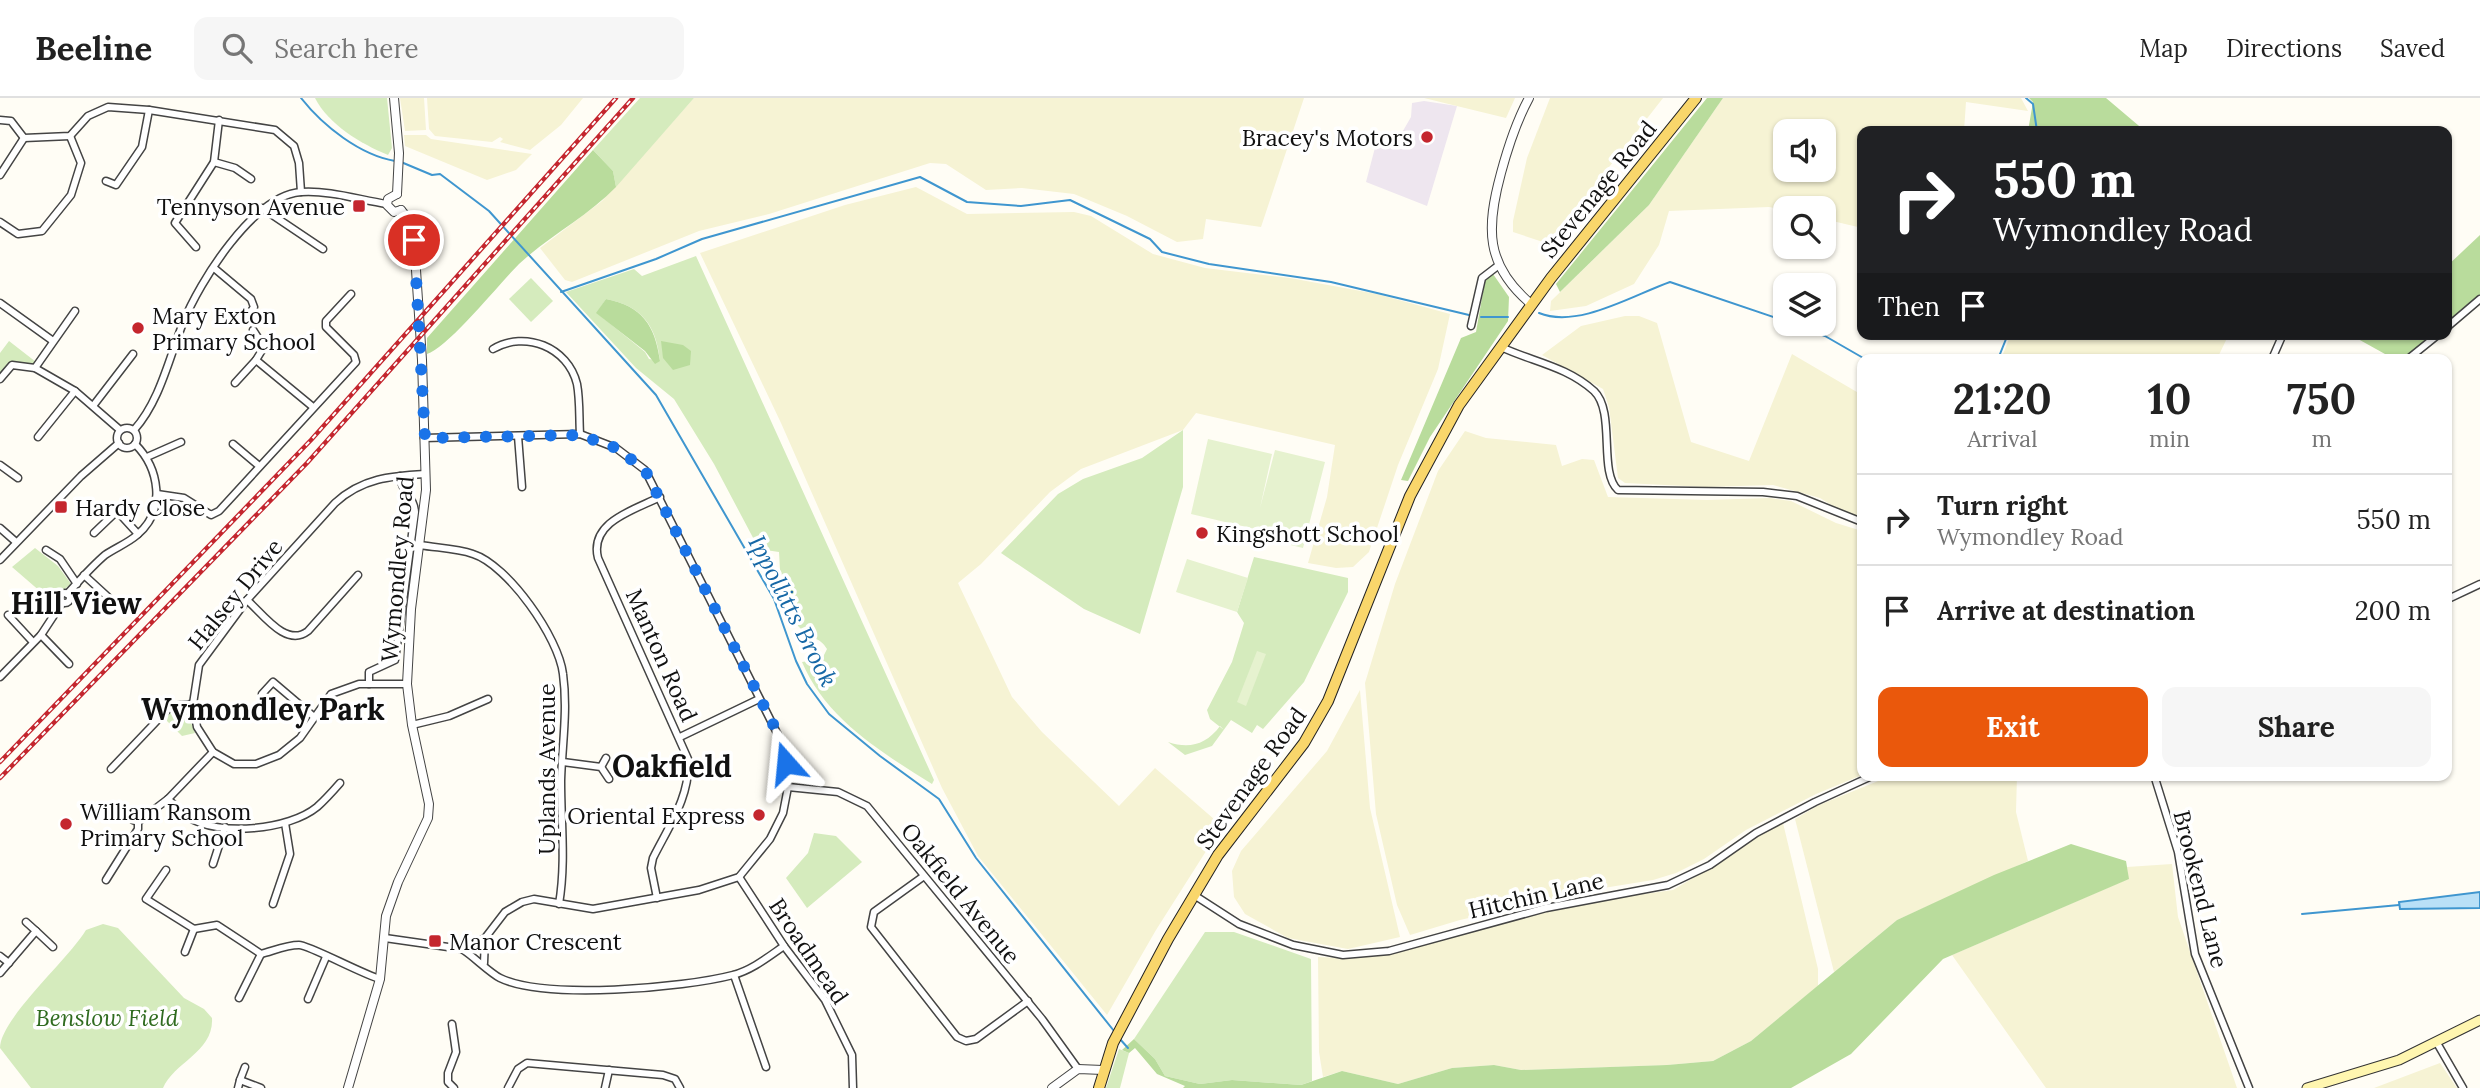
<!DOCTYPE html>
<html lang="en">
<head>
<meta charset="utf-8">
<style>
  :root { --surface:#fff; --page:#f6f6f6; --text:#222; --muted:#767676; --line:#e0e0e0; --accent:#ea580c }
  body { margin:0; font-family:Lora,serif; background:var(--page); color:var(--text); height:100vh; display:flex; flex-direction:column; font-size:26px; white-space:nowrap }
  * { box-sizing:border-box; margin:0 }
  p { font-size:23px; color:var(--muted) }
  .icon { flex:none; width:38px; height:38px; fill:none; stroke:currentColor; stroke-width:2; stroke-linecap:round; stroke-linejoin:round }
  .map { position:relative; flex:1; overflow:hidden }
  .details { position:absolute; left:1857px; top:256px; width:595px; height:427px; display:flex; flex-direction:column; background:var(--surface); border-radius:14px; box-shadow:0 2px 5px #0004 }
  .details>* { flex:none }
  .guide { position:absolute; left:1857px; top:28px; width:595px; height:214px; border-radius:14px; box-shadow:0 2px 5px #0004; background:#202124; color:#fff; overflow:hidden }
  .fabs { position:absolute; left:1773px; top:21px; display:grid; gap:14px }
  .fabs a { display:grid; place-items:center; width:63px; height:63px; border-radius:14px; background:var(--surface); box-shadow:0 2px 5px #0004; font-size:35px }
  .pin { position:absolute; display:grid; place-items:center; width:60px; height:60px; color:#fff; margin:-30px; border:4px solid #fff; border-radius:50%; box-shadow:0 2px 7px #0007 }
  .me { position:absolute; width:77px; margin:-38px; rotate:342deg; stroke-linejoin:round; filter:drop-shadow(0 0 5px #0008) }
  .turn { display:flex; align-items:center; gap:24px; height:147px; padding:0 21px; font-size:32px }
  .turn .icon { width:91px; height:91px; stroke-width:2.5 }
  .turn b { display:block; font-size:49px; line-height:60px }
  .then { display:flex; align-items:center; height:66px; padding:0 21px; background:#0003; gap:14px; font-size:26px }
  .eta { display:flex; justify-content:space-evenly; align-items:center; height:119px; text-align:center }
  .eta b { font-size:42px; font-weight:800; line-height:49px }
  .cta { display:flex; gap:14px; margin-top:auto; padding:14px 21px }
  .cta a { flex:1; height:80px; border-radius:14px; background:var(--accent); color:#fff; font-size:28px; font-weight:800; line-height:80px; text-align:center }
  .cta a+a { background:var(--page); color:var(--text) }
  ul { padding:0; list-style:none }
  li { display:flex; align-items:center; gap:21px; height:91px; padding:0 21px; border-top:2px solid var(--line) }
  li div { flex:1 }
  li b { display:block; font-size:26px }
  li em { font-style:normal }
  header { display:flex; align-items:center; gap:42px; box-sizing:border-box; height:98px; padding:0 35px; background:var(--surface); border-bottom:2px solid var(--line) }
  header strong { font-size:33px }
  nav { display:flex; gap:38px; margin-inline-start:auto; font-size:24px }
  .search { width:490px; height:63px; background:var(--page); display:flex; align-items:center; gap:18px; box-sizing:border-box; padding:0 24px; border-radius:14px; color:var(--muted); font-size:26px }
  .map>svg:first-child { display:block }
  .industrial { fill:#eee6ef }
  .farmland { fill:#f6f3d4; fill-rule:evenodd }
  .green { fill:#d5ebbd; fill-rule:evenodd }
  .forest { fill:#b9dc9c }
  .pitch { fill:#e6f2cf }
  .water { fill:#b9e0f7; stroke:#3f96cf; stroke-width:2 }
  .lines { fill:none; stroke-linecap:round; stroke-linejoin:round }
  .stream { stroke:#3f96cf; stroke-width:2 }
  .minor-casing { stroke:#444; stroke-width:9 }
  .tertiary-casing { stroke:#444; stroke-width:10 }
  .secondary-casing { stroke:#333; stroke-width:11 }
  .primary-casing { stroke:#222; stroke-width:12 }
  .minor { stroke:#fff; stroke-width:6 }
  .tertiary { stroke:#fff; stroke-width:8 }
  .secondary { stroke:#fff6b0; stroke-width:9 }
  .primary { stroke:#f9d66b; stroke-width:10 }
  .rail-casing { stroke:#c4262e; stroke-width:4.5 }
  .rail { stroke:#fff; stroke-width:2; stroke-dasharray:5; stroke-linecap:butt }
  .route { stroke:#1a73e8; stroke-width:12; stroke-dasharray:0 21.6 }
  .poi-dot { fill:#c4262e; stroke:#fff; stroke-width:2.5 }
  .labels { text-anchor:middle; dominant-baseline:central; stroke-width:7; stroke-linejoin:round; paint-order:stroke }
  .poi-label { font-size:23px; fill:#111; stroke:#fff; text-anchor:start }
  .street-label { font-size:23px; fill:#111; stroke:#fff }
  .park-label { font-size:23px; font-style:italic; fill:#2f6b1f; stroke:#fff }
  .water-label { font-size:24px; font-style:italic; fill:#1768a6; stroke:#fff }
  .district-label { font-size:30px; font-weight:bold; fill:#111; stroke:#fff }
</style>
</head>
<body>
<header>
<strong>Beeline</strong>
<div class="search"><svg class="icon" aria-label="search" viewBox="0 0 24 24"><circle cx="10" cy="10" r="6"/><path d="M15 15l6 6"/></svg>Search here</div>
<nav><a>Map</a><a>Directions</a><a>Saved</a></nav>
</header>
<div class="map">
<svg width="2480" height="990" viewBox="0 0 2480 990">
  <rect width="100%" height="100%" fill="#fffdf5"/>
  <polygon class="industrial" points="1424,3 1457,8 1427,108 1366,84 1377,42 1396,45 1411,19 1412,5"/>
  <g class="farmland">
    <polygon points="400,0 424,0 426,32 405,33"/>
    <polygon points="427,0 583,0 561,27 530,52 500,44 503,41 500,39 492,44 435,38 429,31"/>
    <polygon points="694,0 1304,0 1261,129 1206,121 1203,141 1177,144 1127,118 1074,96 1022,90 986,92 946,66 930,65 769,116 699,133 572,184 565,182 540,150 602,103"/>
    <polygon points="1424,0 1515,0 1506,20"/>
    <polygon points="1550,0 1663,0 1549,146 1513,134 1513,123 1527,60"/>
    <path d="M1723,0H2021L2028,13L1966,4L1964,33H1862V130L1824,121V110L1785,112L1769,109L1669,113L1659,147L1634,186L1586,208L1550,213L1551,203L1649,107ZM1785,33H1824V72H1785Z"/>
    <polygon points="404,37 426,37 431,41 532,56 516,72 487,82 405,48"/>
    <polygon points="916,89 967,116 1074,114 1091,118 1153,156 1205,170 1290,180 1377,196 1450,216 1438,271 1398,367 1369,454 1353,469 1336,470 1308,465 1327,399 1335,347 1196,315 1183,332 1081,371 1050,394 981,466 958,485 1012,599 1042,634 1119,708 1155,670 1222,728 1156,832 1107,917 978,758 942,690 781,325 700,155 845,107"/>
    <polygon points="1625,218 1639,218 1657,225 1691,344 1749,363 1792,256 1862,297 1862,421 1846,416 1820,400 1773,387 1705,389 1625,385 1618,380 1609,309 1603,291 1542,257 1581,228"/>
    <polygon points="2011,236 2229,236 2217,261 2001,261"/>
    <polygon points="1465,333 1486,340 1556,347 1562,368 1582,361 1594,362 1608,399 1707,402 1770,400 1791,403 1836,425 1862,433 1862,677 1816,696 1746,732 1704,761 1676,775 1653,782 1585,793 1460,822 1410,837 1397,807 1376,716 1365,585 1395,486 1438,373"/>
    <polygon points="1360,592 1370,710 1400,839 1348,851 1288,840 1245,816 1234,799 1232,773 1241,753 1327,653"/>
    <polygon points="1893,677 2017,677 2016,714 2028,763 1897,822 1834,874 1795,721 1819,707"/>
    <polygon points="1783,725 1818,871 1818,888 1751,943 1713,963 1667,967 1521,972 1494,967 1452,970 1398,986 1342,973 1323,979 1319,954 1318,859 1344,860 1390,855 1531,817 1593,803 1673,792 1733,756 1757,738"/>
    <polygon points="2172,766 2178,819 2237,990 2046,990 1952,857 2128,781 2127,769"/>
    <polygon points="2440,965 2457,990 2374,990"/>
  </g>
  <g class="green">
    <path d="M315,0H387L392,50L388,57C361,46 328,26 315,0Z"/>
    <polygon points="640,0 694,0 616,89 613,73 593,52"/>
    <path d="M696,158L934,682L932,686C881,654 826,621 802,564L822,561L827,551C820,539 811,541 802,532C779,509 781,484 779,454L759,451L714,366L674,301L636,270L566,194L634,171L642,178ZM606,201C642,208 656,227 660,263L649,261L645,254L597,215Z"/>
    <polygon points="531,180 553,203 531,224 509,201"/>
    <polygon points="9,243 36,264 34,267 12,264 0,277 0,255"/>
    <polygon points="1183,332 1183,389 1140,536 1084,511 1001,455 1058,396 1083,381 1142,360"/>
    <polygon points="35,450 58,468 71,486 58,496 56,507 12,469"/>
    <path d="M1254,459L1348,480V494L1304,584L1263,631L1257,627L1252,635L1231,622L1212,648L1185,657L1168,644C1189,651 1206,647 1220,628L1224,632L1210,621L1207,612L1232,564L1244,525L1237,514Z"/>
    <polygon points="185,609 195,635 182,638 164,620 172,610"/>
    <polygon points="814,735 836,738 862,764 807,810 786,780 808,755"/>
    <path d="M103,826L118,830L184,900L204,911L212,920C214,954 174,964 163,990H31L0,950C0,921 68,862 86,832Z"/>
    <polygon points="1205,834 1234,834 1311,861 1312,983 1301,987 1232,982 1200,986 1165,978 1155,961 1134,941"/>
    <polygon points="1119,951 1129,955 1120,990 1106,990"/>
  </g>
  <g class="forest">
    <polygon points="1707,0 1723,0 1649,107 1560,194 1556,186"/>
    <polygon points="2029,0 2106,0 2145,33 2028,33 2033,4"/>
    <path d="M593,52L613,73L616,89C587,119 549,138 519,166C500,185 448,250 427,256V240Z"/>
    <polygon points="2480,137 2480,197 2446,227 2446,169"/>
    <polygon points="1493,176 1509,199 1508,223 1430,339 1408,383 1401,382 1461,240 1476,234 1485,183"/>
    <path d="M606,201C642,208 655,227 660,263L655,266L645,253L596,215Z"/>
    <polygon points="2349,236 2435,236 2405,261 2394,261"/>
    <polygon points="661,243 683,247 691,253 690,267 673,272 663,260"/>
    <polygon points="2071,746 2126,763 2129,781 1943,861 1851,956 1791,990 1183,990 1185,988 1157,976 1135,950 1129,955 1122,952 1134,941 1155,961 1165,978 1200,986 1232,982 1301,987 1342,973 1398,986 1452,970 1494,967 1521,972 1667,967 1713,963 1751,943 1897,822 1994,777"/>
  </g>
  <g class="pitch">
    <polygon points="1208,341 1272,356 1260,410 1275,352 1325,364 1303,450 1254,438 1255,431 1191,416"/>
    <polygon points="1187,461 1248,480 1237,514 1176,494"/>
    <polygon points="1257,553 1266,556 1246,608 1237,604"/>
  </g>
  <polygon class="water" points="2480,794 2480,810 2400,811 2399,804"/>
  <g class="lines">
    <g class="stream">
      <path d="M301,0C323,28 360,57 395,63"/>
      <polyline points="2026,0 2033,6 2037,33"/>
      <polyline points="401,64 432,77 440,76 489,113 656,297 774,501 796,563 807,586 829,616 880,658 939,701 976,760 1114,933"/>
      <polyline points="561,194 656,161 702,141 920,79 967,104 1021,108 1070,102 1150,141 1162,154 1209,166 1331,184 1469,217"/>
      <path d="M1539,215C1578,231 1633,197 1670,184L1785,223"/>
      <polyline points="1481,219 1508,219"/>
      <polyline points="1793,226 1825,238 1865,261"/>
      <polyline points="1998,261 2008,236"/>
      <polyline points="2302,816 2399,807"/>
      <polyline points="1119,940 1128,950"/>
    </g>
    <g class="minor-casing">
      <g id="minor">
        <polyline points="0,22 11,23 24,40 70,38 88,18 108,9 149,12 275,32 294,48 299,65 301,94"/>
        <polyline points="214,64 235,70 251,81"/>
        <polyline points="0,77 24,40"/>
        <polyline points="106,83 116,87 142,49 149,12"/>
        <polyline points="262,110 323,151"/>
        <polyline points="0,124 18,136 42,133 71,97 81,65 70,38"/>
        <polyline points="196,149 175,125 214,64 219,22"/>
        <polyline points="214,170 251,201 254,209 244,224"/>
        <polyline points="0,205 53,243"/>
        <polyline points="1471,228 1482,180 1499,167"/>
        <polyline points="2446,230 2480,201"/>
        <polyline points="253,232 264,249 256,262 313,309"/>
        <path d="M1501,249C1533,264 1566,268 1594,293C1616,314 1598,374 1618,392L1763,394L1797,398L1862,424"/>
        <path d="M493,251C525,232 568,249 577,286C580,302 579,320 580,336"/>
        <polyline points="2272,261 2283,236"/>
        <polyline points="2408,261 2439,236"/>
        <polyline points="35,270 75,213"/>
        <polyline points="0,281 12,267 35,270 75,293 120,332"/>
        <polyline points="235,285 256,262"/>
        <polyline points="93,308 133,256"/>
        <circle cx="127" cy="340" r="10"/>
        <path d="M134,332C160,303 169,260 183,225C199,184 254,97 301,94C329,92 360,102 387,106"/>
        <polyline points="518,338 522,389"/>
        <polyline points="38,339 75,293"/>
        <polyline points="233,346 258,367"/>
        <polyline points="147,359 181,344"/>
        <polyline points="0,367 18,380"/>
        <polyline points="157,396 184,400 211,417 219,413 356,264 354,257 326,229 326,223 351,196"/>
        <polyline points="0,430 16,444"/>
        <polyline points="94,435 117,413 138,436"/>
        <path d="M420,447C437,450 456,450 473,456C508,467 559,540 563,576C568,613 562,647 561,683C561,725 566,765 559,806"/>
        <polyline points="46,452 60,461 77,486"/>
        <polyline points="0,462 81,378 119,345"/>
        <polyline points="84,477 120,510"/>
        <circle cx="65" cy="500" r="5"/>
        <path d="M67,496C79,483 91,469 105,457C115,450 128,445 137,437C167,412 159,370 135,346"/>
        <path d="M247,502C263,516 286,550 308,533L358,477"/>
        <polyline points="2446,502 2480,486"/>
        <polyline points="8,517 32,543"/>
        <polyline points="41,537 69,566"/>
        <polyline points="0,579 41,537 62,505"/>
        <path d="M369,586V574L395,562L415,414C414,398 401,394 400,378"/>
        <path d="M407,586H359L331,596L300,640L279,657L256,666H234L213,654L197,629L193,606L199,567L247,502L335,405C362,380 391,378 425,376"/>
        <polyline points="262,596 273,584 313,618"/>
        <polyline points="412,627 449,618 488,601"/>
        <polyline points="680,639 759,601"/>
        <polyline points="563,664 601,669 609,681"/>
        <polyline points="601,669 606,660"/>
        <polyline points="111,671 171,608 193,606"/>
        <polyline points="2154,677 2178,754 2195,856 2249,990"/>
        <polyline points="788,689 838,694 867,708 1042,921 1078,971"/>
        <path d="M168,701C174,707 181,714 188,719C219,739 289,732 317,709C325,702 333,693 340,685"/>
        <polyline points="133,722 138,724 168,701 213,654"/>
        <polyline points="213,766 225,729"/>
        <path d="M166,772L146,801L194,831L217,827L261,856C273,853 286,847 299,847C309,847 362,876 380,881"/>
        <polyline points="924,778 874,814 871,829 957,939 966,943 976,941 1028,903"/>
        <polyline points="739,779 784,848 825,902 852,957 853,990"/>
        <polyline points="106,782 138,731 138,724"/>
        <polyline points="1194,797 1239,826 1293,847 1343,857 1389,853 1546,810 1668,787 1710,767 1756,735 1815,704 1874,677"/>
        <path d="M657,800L651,770L653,760C669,728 691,697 688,661L598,460C589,424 634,412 660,399"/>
        <polyline points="273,806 290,756 285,725"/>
        <polyline points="36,833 53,849"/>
        <polyline points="385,840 462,851 485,840 505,814 522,804 534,801 593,811 699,792 739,779 770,741 783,715 788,689 780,641 645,372 616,350 580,336 424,340"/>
        <path d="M462,851C473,858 490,875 500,880C545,902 683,890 733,877C752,872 768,859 784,848"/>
        <polyline points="185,854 194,831"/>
        <polyline points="0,858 9,865"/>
        <polyline points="484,865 485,840"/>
        <polyline points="0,875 36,833 26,824"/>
        <polyline points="734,877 766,969"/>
        <polyline points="239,900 261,856"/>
        <polyline points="308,901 326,859"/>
        <polyline points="452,926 456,954 448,975 448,984 454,990"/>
        <polyline points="2437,945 2463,990"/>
        <polyline points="240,982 245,969"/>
        <polyline points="238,990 240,982 261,990"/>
        <polyline points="508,990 518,971 527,965 663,977 675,981 680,990"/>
        <polyline points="605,990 609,972"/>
      </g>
    </g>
    <g class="tertiary-casing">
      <g id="tertiary">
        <polyline points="394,0 399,55 397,96"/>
        <path d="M1529,0C1516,24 1508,49 1501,75C1486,130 1485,167 1531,206"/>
        <polyline points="397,96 388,101 387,107 394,114 401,112"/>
        <polyline points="348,990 380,881 386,818 398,784 428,720 429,706 412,627 407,586 411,511 426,392 422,262 414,142 411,124 401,112"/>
        <polyline points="1052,990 1078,971 1103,972"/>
      </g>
    </g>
    <g class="secondary-casing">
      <polyline id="secondary" points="2307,990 2399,962 2480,922"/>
    </g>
    <g class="primary-casing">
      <polyline id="primary" points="1099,990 1113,945 1168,841 1218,757 1304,645 1328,603 1410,398 1459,307 1551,180 1696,0"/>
    </g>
    <use href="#minor" class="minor"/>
    <use href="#tertiary" class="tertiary"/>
    <use href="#secondary" class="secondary"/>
    <use href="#primary" class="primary"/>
    <g class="rail-casing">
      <g id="rail">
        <polyline points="0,664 311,342 616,0"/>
        <polyline points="0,680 307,365 633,0"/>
      </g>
    </g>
    <use href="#rail" class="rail"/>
  </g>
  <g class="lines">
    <polyline class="route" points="414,142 425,340 580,337 616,350 645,372 780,640 786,665"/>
  </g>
  <g class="poi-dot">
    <circle cx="1427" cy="39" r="7"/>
    <rect x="352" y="101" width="14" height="14" rx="3.5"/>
    <circle cx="138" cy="230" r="7"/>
    <rect x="54" y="402" width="14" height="14" rx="3.5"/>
    <circle cx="1202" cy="435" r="7"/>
    <circle cx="759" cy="717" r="7"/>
    <circle cx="66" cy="726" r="7"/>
    <rect x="428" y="836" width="14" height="14" rx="3.5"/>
  </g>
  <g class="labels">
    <g class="poi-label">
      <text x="1413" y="39" text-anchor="end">Bracey's Motors</text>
      <text x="345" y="108" text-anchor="end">Tennyson Avenue</text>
      <text x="152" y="217">Mary Exton<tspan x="152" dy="26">Primary School</tspan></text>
      <text x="75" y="409">Hardy Close</text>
      <text x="1216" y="435">Kingshott School</text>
      <text x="80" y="713">William Ransom<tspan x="80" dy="26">Primary School</tspan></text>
      <text x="745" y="717" text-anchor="end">Oriental Express</text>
      <text x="449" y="843">Manor Crescent</text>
    </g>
    <g class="street-label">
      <text transform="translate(1598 91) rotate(-51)">Stevenage Road</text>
      <text transform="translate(397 471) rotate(-85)">Wymondley Road</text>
      <text transform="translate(235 496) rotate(-51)">Halsey Drive</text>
      <text transform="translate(662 557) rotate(66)">Manton Road</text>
      <text transform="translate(546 671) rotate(-90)">Uplands Avenue</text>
      <text transform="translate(1251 680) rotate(-54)">Stevenage Road</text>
      <text transform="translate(2201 791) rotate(76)">Brookend Lane</text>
      <text transform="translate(961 795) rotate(51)">Oakfield Avenue</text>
      <text transform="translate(1536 797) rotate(-13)">Hitchin Lane</text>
      <text transform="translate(809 853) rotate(56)">Broadmead</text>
    </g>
    <g class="park-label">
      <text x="107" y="919">Benslow Field</text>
    </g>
    <g class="water-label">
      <text transform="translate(793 513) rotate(63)">Ippollitts Brook</text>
    </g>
    <g class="district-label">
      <text x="76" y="505">Hill View</text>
      <text x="263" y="611">Wymondley Park</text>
      <text x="672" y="668">Oakfield</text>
    </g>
  </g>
</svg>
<div class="fabs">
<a><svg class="icon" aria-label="sound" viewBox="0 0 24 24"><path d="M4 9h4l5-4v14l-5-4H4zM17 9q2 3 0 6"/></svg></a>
<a><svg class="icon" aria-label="search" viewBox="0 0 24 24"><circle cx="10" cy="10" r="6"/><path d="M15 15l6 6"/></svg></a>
<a><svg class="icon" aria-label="layers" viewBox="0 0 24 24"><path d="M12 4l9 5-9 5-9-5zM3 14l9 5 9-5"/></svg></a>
</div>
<div class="pin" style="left:414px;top:142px;background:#d93025"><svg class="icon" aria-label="arrive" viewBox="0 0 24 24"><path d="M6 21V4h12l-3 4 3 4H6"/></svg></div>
<svg class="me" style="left:786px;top:665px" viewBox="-20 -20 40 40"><path d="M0-17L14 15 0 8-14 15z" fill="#1a73e8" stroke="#fff" stroke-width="4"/></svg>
<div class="guide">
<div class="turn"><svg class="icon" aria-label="right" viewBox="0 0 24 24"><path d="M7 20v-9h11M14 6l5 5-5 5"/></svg><div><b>550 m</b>Wymondley Road</div></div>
<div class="then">Then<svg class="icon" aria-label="arrive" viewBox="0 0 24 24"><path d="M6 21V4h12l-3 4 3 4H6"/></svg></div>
</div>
<section class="details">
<div class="eta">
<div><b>21:20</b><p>Arrival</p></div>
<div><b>10</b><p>min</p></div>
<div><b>750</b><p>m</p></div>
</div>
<ul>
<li><svg class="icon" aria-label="right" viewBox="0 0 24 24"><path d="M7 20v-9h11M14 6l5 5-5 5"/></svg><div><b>Turn right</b><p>Wymondley Road</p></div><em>550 m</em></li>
<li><svg class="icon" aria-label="arrive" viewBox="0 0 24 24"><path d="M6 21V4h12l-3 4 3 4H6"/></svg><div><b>Arrive at destination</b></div><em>200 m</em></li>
</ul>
<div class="cta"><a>Exit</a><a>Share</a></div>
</section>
</div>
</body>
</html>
